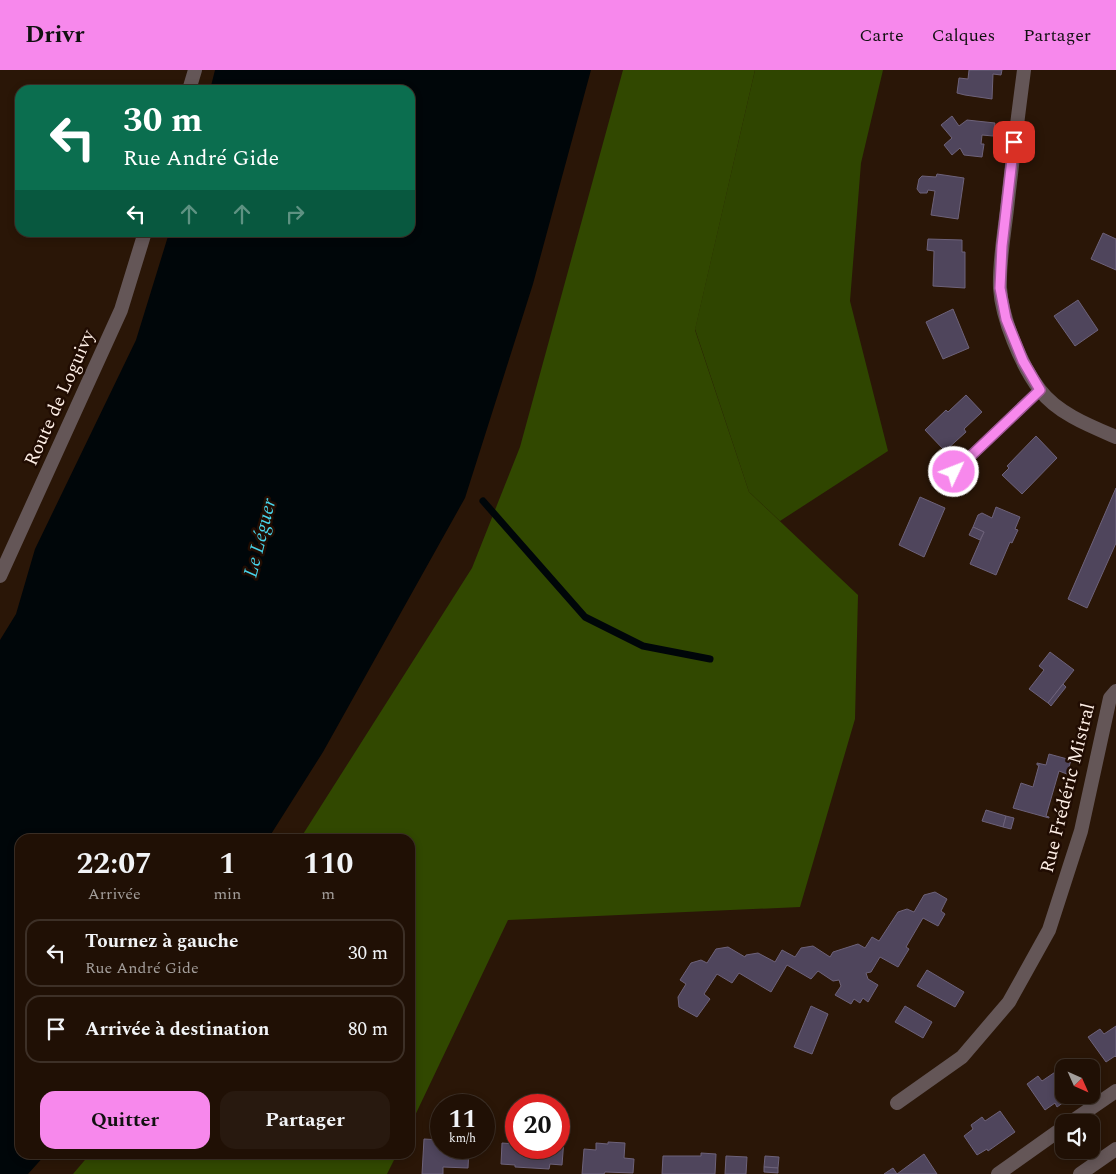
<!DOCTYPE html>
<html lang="fr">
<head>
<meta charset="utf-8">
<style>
  :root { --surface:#201005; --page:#28190f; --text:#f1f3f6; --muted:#a29d9a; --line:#3d3027; --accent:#f788ec }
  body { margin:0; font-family:Spectral,serif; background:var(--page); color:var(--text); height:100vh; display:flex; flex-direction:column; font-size:19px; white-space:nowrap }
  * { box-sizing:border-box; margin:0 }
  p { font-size:16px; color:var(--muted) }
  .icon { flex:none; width:28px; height:28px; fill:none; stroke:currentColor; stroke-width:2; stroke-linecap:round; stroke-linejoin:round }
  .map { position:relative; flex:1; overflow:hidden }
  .panel { position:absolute; left:15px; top:764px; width:400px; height:325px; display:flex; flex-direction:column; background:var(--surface); border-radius:15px; box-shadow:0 2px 8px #0003,0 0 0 1px var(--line) }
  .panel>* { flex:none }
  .hud { position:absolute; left:15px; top:15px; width:400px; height:152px; border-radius:15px; box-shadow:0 2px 8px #0003,0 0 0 1px var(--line); background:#0b6e4f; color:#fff; overflow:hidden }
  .needle { width:32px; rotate:135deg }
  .buttons { position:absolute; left:1055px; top:989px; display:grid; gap:10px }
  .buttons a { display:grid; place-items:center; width:45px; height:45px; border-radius:10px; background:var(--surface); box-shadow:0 2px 8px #0003,0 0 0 1px var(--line); font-size:25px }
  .speed { position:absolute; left:430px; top:1024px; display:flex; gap:10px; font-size:25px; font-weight:700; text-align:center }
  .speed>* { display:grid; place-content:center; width:65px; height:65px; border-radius:50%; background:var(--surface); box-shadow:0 2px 8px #0003,0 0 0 1px var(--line); line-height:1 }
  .speed small { font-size:12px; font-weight:400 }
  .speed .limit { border:8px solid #d22; background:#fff; color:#111 }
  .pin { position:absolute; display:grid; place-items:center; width:42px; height:42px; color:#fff; margin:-21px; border-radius:10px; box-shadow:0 2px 8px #0006 }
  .me { position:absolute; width:55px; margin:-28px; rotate:47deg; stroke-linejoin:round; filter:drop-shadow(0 0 4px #0008) }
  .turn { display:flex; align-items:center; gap:18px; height:105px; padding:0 25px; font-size:22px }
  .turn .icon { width:65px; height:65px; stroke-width:2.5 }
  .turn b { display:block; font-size:35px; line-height:42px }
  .lanes { display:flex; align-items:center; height:48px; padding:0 25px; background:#0003; justify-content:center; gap:25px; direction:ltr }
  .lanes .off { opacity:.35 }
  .eta { display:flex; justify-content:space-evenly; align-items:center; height:85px; text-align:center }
  .eta b { font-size:30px; font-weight:700; line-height:35px }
  .primary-button { display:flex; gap:10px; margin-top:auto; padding:10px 25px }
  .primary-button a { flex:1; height:58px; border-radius:15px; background:var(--accent); color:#111; font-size:20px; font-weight:700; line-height:58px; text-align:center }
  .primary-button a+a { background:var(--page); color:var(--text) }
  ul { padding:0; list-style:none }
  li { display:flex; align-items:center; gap:15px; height:68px; margin:0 10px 8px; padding:0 15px; border:2px solid var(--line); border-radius:15px }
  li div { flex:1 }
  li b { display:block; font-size:19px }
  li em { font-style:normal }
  header { display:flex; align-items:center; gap:30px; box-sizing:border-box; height:70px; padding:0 25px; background:var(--accent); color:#111 }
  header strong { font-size:24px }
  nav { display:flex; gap:28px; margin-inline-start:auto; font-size:18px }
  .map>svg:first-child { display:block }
  .green { fill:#2f4500 }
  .forest { fill:#314800 }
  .water { fill:#000609 }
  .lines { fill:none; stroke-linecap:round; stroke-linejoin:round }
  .stream { stroke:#000609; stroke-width:7 }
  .building { fill:#4f455c; stroke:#6d627a }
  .service { stroke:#645657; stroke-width:11 }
  .minor { stroke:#645657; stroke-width:14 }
  .route-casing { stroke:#a15899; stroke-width:12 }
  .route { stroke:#f788ec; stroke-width:9 }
  .labels { text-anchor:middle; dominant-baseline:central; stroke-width:5; stroke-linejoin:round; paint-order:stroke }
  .street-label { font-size:19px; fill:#feefe6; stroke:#200c02 }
  .water-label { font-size:20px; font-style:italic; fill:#48d3e9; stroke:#200c02 }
</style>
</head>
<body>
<header>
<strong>Drivr</strong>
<nav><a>Carte</a><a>Calques</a><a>Partager</a></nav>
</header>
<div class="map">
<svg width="1116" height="1104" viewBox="0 0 1116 1104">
  <rect width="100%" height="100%" fill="#2a1607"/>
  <polygon class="green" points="755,0 883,0 861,93 850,231 888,381 780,451 749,422 695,259"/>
  <g class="forest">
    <polygon points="623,0 755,0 695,260 749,422 858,525 855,649 800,837 508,850 410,1056 410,769 300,769 472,498 520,377"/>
    <polygon points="90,1084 397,1084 387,1104 73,1104"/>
  </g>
  <polygon class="water" points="215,0 591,0 533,214 465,428 323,682 268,769 20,769 20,1084 46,1084 28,1104 0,1104 0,570 16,544 35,479 136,270 169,163 410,162 410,20 210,20"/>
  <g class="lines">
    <polyline class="stream" points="483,431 585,547 643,576 710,589"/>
  </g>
  <g class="building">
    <polygon points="969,0 1002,0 1001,5 993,4 992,29 965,25 957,23 959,8 968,9"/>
    <polygon points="952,46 959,56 967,50 995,53 993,66 982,65 981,74 984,74 982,87 964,85 960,78 952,85 944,75 952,68 941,55"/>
    <polygon points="937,104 964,108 958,149 931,145 935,121 928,120 927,123 920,123 917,119 919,109 922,106 936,107"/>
    <polygon points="1103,163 1116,169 1116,200 1091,189"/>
    <polygon points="928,169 962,170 962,182 965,182 965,218 933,216 934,181 927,180"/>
    <polygon points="1078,230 1098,260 1075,276 1054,246"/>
    <polygon points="953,239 969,278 943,289 926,252"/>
    <polygon points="966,325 982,342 964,359 966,362 945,381 925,360 946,340 948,342"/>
    <polygon points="1036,366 1057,388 1022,424 1002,405 1009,398 1007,396"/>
    <polygon points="1116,418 1116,473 1087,538 1068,529"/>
    <polygon points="920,427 945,438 924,487 899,475"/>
    <polygon points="996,437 1020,447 1015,459 1018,460 1012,473 1010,472 996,505 970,494 984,462 973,457 978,445 982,443 992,448"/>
    <polygon points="973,457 984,462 980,470 969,465"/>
    <polygon points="1050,582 1074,600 1048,633 1029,619 1044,600 1039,596"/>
    <polygon points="1063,614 1066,617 1051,636 1048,633"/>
    <polygon points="1049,684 1071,690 1067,704 1059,701 1046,746 1049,747 1049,748 1013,738 1021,713 1033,717 1039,695 1037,695 1037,693 1046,695"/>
    <polygon points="986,740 1006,746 1003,757 982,751"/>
    <polygon points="1006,746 1014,748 1011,759 1003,757"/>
    <polygon points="935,822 947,829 941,841 945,844 938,856 923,848 906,877 909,879 898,897 880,887 871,902 866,903 868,909 878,915 868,932 863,928 860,933 854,929 851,934 835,925 841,916 839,910 833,911 818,901 811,909 787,895 771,922 739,903 732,913 717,904 704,924 710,929 697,947 679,937 678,927 686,914 680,910 691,893 701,890 707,893 716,879 728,877 745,887 746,885 758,883 775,892 782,880 795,887 801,878 813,876 830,887 833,882 858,874 865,878 872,867 879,871 898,842 907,839 914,842 924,825"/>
    <polygon points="927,900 964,922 955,937 917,916"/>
    <polygon points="811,936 828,944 812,984 794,977"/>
    <polygon points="905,936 932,952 923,968 895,952"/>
    <polygon points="1116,956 1116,987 1115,986 1106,992 1088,967 1100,959 1104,964"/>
    <polygon points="1067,994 1069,998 1064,998 1064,1025 1074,1025 1057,1037 1055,1033 1045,1040 1027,1014 1038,1006 1042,1011"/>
    <polygon points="1000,1041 1015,1062 988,1081 987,1079 977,1085 964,1066 973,1059 971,1055 982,1047 985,1051"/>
    <polygon points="559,1068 564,1069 562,1095 550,1094 549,1099 515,1097 515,1095 501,1094 502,1073 516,1074 516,1078 559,1078"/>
    <polygon points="424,1069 441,1070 441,1078 469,1078 468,1098 443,1097 443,1104 422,1104"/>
    <polygon points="608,1072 625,1073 624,1088 634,1089 633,1103 605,1102 604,1104 582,1104 584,1079 596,1080 596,1073 608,1074"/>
    <polygon points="701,1083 716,1084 715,1104 662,1104 663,1086 701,1086"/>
    <polygon points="924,1084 937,1104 884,1104 893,1098 897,1104"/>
    <polygon points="726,1086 747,1087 746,1104 725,1104"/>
    <polygon points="765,1086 779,1087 778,1098 764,1097"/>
    <polygon points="764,1097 778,1098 778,1103 764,1102"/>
  </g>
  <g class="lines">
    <polyline class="service" points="954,402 1040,320"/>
    <g class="minor">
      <path d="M1024,0C1018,46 1012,93 1007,139C1004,165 999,192 1000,218C1002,249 1021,295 1040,320C1057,343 1090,356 1116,367"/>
      <polyline points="189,20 195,0"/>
      <polyline points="0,506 121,240 145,162"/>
      <polyline points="897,1033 962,987 1009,932 1049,860 1081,761 1110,628 1116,621"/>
      <polyline points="1071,1052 1116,1021"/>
      <polyline points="998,1104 1064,1057"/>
      <polyline points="1080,1104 1116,1079"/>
    </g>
  </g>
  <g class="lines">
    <g class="route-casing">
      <polyline id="route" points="954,402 1040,320 1023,291 1006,249 1000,218 1002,176 1014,72"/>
    </g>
    <use href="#route" class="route"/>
  </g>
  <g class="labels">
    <g class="street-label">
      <text transform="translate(60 328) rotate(-66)">Route de Loguivy</text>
      <text transform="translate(1068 718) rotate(-76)">Rue Frédéric Mistral</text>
    </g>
    <g class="water-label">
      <text transform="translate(260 468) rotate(-76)">Le Léguer</text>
    </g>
  </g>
</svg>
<div class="buttons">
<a><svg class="needle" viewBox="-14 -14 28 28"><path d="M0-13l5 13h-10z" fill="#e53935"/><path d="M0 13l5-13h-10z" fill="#a29d9a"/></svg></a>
<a><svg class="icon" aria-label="sound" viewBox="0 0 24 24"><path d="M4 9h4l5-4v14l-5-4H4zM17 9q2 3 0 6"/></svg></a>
</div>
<div class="speed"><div>11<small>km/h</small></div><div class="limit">20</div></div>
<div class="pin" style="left:1014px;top:72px;background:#d93025"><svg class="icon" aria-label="arrive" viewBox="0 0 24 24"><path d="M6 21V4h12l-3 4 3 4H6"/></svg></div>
<svg class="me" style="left:954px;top:402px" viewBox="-20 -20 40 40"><circle r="17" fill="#f788ec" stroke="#fff" stroke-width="3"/><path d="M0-11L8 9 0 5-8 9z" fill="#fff"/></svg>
<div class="hud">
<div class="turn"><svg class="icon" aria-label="left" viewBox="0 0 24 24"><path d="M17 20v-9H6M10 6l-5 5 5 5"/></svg><div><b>30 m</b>Rue André Gide</div></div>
<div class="lanes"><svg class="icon" aria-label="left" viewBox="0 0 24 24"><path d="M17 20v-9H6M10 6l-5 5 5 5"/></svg><svg class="icon off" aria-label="ahead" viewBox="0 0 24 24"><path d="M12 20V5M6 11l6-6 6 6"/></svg><svg class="icon off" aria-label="ahead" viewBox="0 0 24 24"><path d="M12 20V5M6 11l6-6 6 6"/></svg><svg class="icon off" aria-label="right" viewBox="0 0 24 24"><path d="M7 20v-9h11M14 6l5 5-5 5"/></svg></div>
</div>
<section class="panel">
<div class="eta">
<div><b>22:07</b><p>Arrivée</p></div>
<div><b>1</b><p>min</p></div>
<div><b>110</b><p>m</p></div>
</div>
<ul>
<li><svg class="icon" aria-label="left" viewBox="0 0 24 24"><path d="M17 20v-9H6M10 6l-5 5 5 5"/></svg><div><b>Tournez à gauche</b><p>Rue André Gide</p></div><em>30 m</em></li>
<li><svg class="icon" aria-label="arrive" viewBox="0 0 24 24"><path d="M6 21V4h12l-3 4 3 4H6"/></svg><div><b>Arrivée à destination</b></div><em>80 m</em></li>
</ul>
<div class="primary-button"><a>Quitter</a><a>Partager</a></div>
</section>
</div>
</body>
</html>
